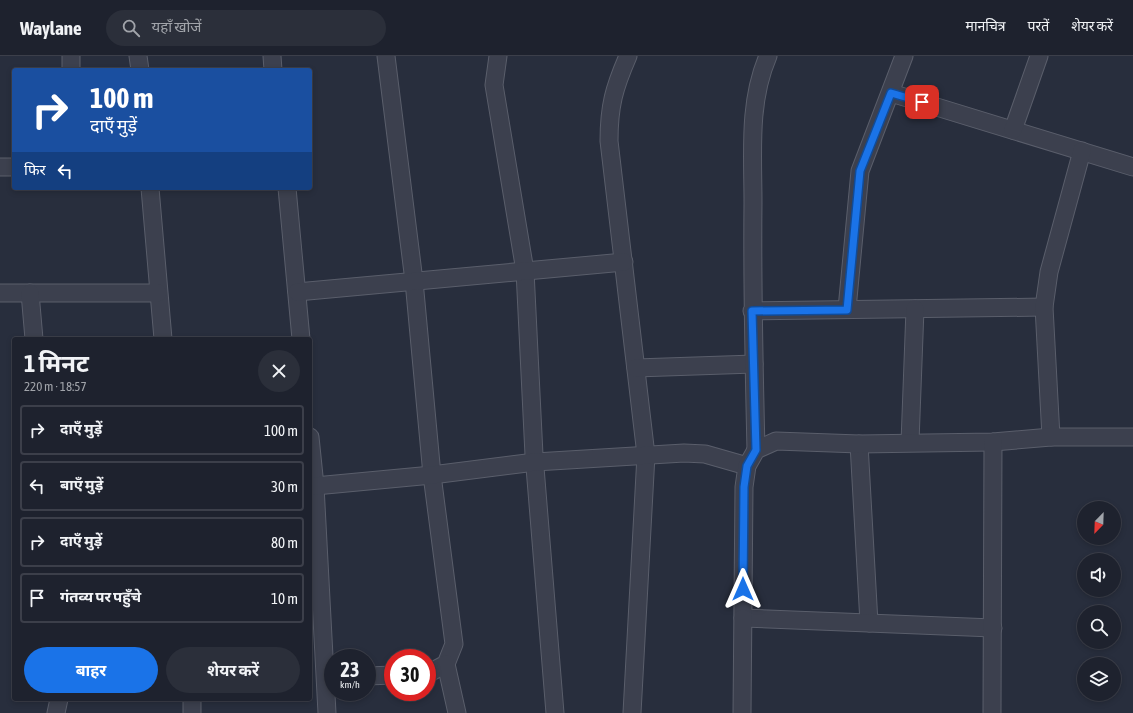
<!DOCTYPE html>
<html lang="hi">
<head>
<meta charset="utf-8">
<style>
  :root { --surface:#1e222e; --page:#2b2f3a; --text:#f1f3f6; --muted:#a1a4aa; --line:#3c3f4a; --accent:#1a73e8 }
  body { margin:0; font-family:"Asap Condensed","Noto Sans Devanagari",sans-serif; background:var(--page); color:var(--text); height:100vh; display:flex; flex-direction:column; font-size:15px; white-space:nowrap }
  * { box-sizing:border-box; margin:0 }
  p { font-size:13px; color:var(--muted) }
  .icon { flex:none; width:22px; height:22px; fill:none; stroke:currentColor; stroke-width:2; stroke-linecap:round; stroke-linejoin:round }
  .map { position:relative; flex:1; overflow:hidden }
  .panel { position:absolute; left:12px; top:281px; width:300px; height:364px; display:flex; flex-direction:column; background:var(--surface); border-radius:4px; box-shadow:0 2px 6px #0003,0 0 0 1px var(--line) }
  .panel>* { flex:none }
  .guide { position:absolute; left:12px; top:12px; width:300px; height:122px; border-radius:4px; box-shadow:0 2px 6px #0003,0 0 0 1px var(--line); background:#1a4fa0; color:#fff; overflow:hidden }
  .needle { width:26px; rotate:203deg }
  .fabs { position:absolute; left:1077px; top:445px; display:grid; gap:8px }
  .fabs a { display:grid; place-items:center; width:44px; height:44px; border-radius:50%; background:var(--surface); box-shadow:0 2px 6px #0003,0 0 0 1px var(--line); font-size:20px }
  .speed { position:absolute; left:324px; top:593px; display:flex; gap:8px; font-size:20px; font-weight:700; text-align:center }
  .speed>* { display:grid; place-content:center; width:52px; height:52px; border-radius:50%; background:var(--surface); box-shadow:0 2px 6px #0003,0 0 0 1px var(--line); line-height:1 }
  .speed small { font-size:10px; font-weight:400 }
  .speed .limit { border:6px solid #d22; background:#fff; color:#111 }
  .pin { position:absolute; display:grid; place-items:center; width:34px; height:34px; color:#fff; margin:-17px; border-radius:8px; box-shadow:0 2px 6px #0006 }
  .me { position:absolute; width:44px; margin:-22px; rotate:0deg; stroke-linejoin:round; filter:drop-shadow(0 0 3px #0008) }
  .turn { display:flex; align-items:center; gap:14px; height:84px; padding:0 12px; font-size:18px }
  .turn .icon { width:52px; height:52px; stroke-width:2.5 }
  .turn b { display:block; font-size:28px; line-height:34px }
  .then { display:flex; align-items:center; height:38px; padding:0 12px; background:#0003; gap:8px; font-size:15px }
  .round { display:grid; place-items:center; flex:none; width:42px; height:42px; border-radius:21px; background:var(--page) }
  .headline { display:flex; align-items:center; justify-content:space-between; height:68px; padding:0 12px }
  h1 { font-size:24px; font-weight:700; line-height:30px }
  .cta { display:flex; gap:8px; margin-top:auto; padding:8px 12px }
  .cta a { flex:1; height:46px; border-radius:24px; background:var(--accent); color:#fff; font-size:16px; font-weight:700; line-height:46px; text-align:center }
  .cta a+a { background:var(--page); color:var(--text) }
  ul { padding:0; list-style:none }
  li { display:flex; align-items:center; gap:12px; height:50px; margin:0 8px 6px; padding:0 4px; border:2px solid var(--line); border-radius:4px }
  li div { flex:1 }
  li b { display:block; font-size:15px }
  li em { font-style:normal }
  header { display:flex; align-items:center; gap:24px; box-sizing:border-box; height:56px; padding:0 20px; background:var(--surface); border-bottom:1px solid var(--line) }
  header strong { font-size:19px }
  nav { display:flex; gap:22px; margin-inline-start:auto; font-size:14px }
  .search { width:280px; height:36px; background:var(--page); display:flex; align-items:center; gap:10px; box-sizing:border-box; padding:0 14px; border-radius:22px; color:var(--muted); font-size:15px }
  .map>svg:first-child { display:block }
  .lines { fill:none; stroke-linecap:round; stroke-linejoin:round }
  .street-casing { stroke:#5a5e6b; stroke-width:19 }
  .street { stroke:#3c404e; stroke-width:17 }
  .route-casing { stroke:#114b97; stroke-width:10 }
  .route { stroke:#1a73e8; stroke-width:7 }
</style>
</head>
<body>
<header>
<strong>Waylane</strong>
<div class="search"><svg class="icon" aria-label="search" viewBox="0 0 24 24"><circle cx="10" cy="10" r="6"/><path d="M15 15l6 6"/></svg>यहाँ खोजें</div>
<nav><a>मानचित्र</a><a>परतें</a><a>शेयर करें</a></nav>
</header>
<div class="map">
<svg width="1133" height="657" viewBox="0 0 1133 657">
  <rect width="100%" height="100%" fill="#282e3d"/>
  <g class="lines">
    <g class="street-casing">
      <g id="street">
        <polyline points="138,0 140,14"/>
        <polyline points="272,0 273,14"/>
        <polyline points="386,0 414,225 432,419 454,588 446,608 427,618"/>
        <polyline points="498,0 494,29 525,215 534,399 555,657"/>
        <path d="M628,0C614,32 609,50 609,85L646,399L632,657"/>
        <polyline points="71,14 71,0"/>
        <polyline points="891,37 1133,111"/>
        <polyline points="1013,74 1039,0"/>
        <polyline points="0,111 14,111"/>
        <polyline points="150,132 163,283"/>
        <polyline points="287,132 301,283"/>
        <polyline points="297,236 624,206"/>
        <polyline points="0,237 158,237"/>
        <polyline points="30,237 34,283"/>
        <polyline points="847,253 860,115 904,0"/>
        <polyline points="752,255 1044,251"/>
        <polyline points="636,312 754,308"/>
        <polyline points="310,381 315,430 327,657"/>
        <polyline points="1051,381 1044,251 1049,216 1082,95"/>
        <polyline points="910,386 915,253"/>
        <polyline points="859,388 869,567"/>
        <path d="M756,394C754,311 752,229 753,147C753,98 748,46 768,0"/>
        <polyline points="315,430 432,419 535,406 684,397 705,398 747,410"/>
        <polyline points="743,562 993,572"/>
        <polyline points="446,608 457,657"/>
        <polyline points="367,620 393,619"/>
        <polyline points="192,643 192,657"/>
        <polyline points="56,657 59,643"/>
        <polyline points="742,657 744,431 747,410 756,394 776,385 859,388 993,386 1051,381 1133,381"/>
        <polyline points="992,657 993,386"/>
      </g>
    </g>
    <use href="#street" class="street"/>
  </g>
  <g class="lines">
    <g class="route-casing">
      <polyline id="route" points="743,533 744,431 747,410 756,394 752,255 847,254 860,115 891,37 922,46"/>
    </g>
    <use href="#route" class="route"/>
  </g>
</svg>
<div class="fabs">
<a><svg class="needle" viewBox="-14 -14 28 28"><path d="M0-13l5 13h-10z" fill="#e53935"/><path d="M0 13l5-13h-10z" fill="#a1a4aa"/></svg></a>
<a><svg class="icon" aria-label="sound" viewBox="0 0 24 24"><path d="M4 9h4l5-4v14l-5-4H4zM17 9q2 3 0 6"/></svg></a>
<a><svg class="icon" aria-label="search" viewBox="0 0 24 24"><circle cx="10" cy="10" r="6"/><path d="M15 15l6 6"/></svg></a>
<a><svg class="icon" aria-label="layers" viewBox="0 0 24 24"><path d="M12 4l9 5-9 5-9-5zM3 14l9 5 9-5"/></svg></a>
</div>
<div class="speed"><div>23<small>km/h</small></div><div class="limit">30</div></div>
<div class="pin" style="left:922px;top:46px;background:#d93025"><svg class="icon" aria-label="arrive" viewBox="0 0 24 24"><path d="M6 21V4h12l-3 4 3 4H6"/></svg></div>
<svg class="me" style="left:743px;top:533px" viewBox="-20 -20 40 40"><path d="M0-17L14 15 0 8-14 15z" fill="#1a73e8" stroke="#fff" stroke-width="4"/></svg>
<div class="guide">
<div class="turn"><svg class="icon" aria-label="right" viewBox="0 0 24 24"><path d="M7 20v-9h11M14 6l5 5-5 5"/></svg><div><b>100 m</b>दाएँ मुड़ें</div></div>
<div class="then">फिर<svg class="icon" aria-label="left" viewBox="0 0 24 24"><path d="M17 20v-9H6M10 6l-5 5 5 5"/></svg></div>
</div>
<section class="panel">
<div class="headline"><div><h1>1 मिनट</h1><p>220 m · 18:57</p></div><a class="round"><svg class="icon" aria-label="close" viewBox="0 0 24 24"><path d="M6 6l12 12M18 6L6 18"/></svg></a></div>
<ul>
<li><svg class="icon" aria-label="right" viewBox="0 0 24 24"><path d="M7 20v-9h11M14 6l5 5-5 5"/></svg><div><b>दाएँ मुड़ें</b></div><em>100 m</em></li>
<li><svg class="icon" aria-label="left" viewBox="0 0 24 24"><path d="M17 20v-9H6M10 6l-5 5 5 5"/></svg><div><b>बाएँ मुड़ें</b></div><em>30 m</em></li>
<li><svg class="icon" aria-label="right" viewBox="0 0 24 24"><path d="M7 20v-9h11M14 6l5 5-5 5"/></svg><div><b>दाएँ मुड़ें</b></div><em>80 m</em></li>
<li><svg class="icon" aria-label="arrive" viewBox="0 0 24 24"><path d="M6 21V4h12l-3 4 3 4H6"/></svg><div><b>गंतव्य पर पहुँचे</b></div><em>10 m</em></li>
</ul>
<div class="cta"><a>बाहर</a><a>शेयर करें</a></div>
</section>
</div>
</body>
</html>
